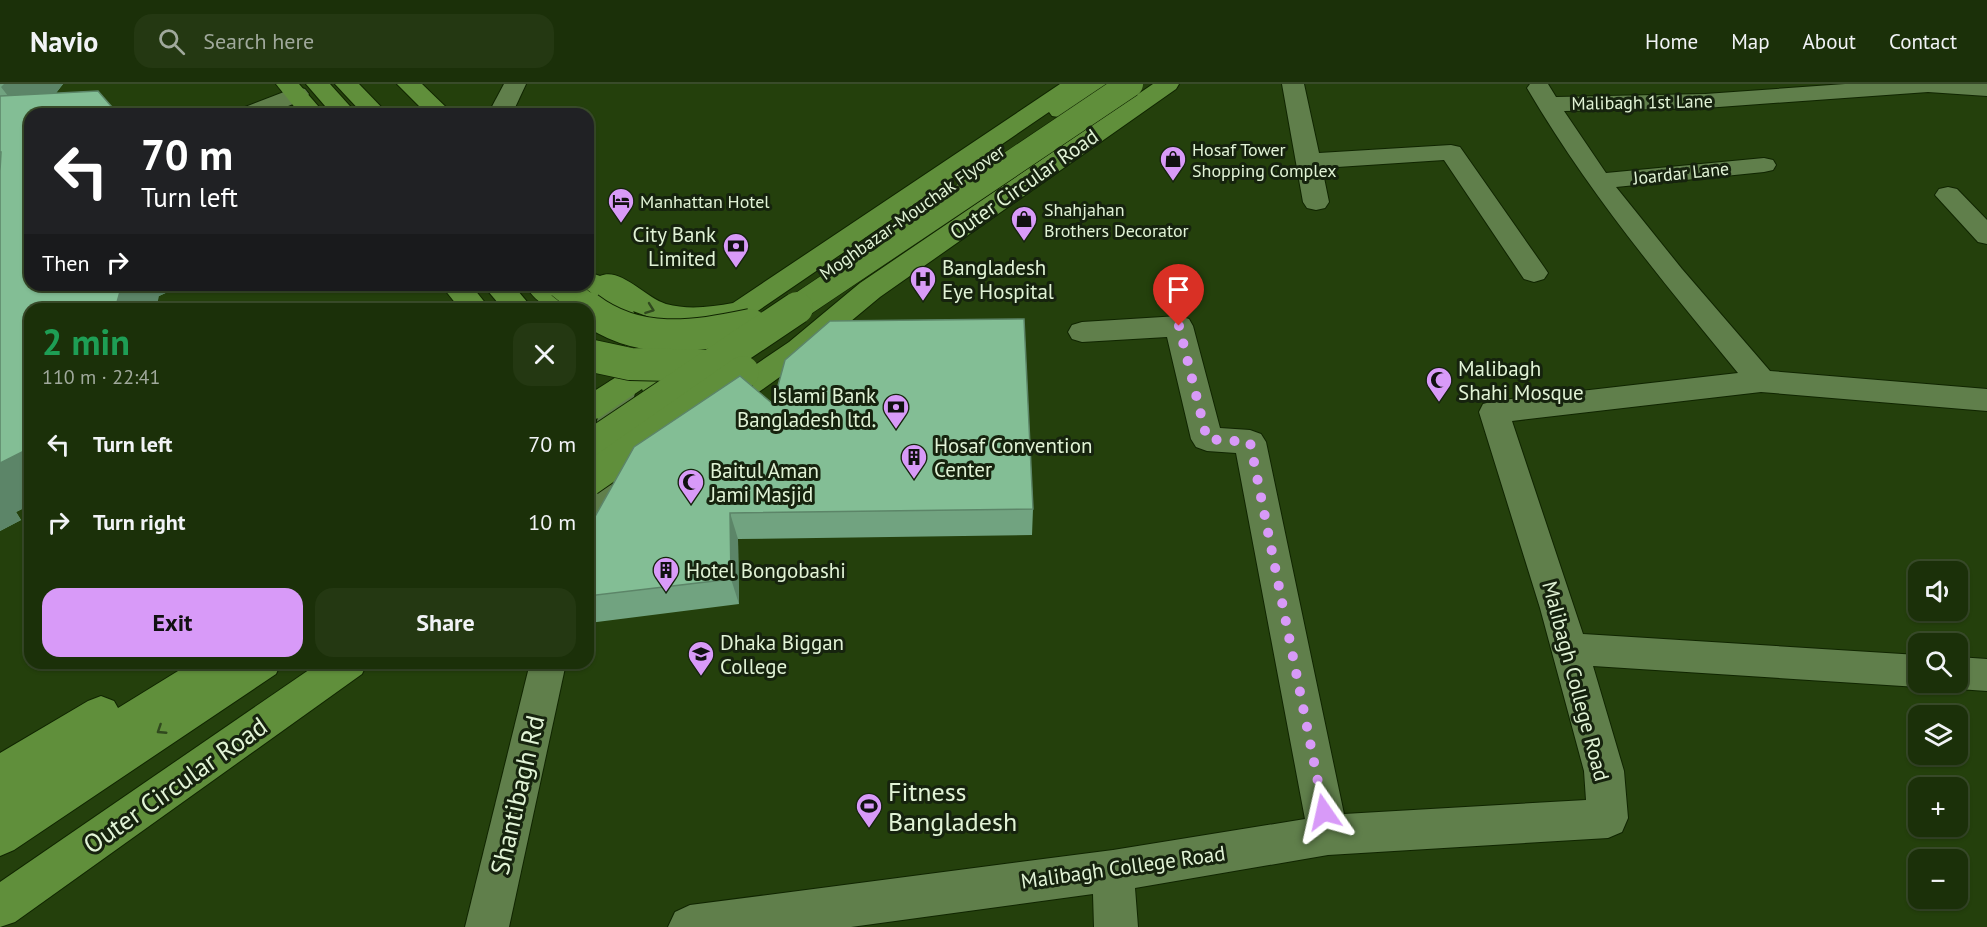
<!DOCTYPE html>
<html lang="en">
<head>
<meta charset="utf-8">
<style>
  :root { --surface:#1b3009; --page:#243812; --text:#f1f3f6; --muted:#a0a99c; --line:#394b2a; --accent:#d89af8 }
  body { margin:0; font-family:"PT Sans",sans-serif; background:var(--page); color:var(--text); height:100vh; display:flex; flex-direction:column; font-size:22px; white-space:nowrap }
  * { box-sizing:border-box; margin:0 }
  p { font-size:20px; color:var(--muted) }
  .icon { flex:none; width:33px; height:33px; fill:none; stroke:currentColor; stroke-width:2; stroke-linecap:round; stroke-linejoin:round }
  .map { position:relative; flex:1; overflow:hidden }
  .side { position:absolute; left:24px; top:219px; width:570px; height:366px; display:flex; flex-direction:column; background:var(--surface); border-radius:18px; box-shadow:0 2px 4px #0004,0 0 0 2px var(--line) }
  .side>* { flex:none }
  .hud { position:absolute; left:24px; top:24px; width:570px; height:183px; border-radius:18px; box-shadow:0 2px 4px #0004,0 0 0 2px var(--line); background:#202124; color:#fff; overflow:hidden }
  .buttons { position:absolute; left:1908px; top:477px; display:grid; gap:12px }
  .buttons a { display:grid; place-items:center; width:60px; height:60px; border-radius:12px; background:var(--surface); box-shadow:0 2px 4px #0004,0 0 0 2px var(--line); font-size:30px }
  .pin { position:absolute; display:grid; place-items:center; width:51px; height:51px; color:#fff; margin:-62px -26px; border-radius:50% 50% 50% 0; rotate:-45deg; box-shadow:0 0 6px #0007 }
  .pin .icon { rotate:45deg }
  .me { position:absolute; width:66px; margin:-33px; rotate:349deg; stroke-linejoin:round; filter:drop-shadow(0 0 4px #0008) }
  .turn { display:flex; align-items:center; gap:21px; height:126px; padding:0 18px; font-size:27px }
  .turn .icon { width:78px; height:78px; stroke-width:2.5 }
  .turn b { display:block; font-size:42px; line-height:51px }
  .then { display:flex; align-items:center; height:57px; padding:0 18px; background:#0003; gap:12px; font-size:22px }
  .round { display:grid; place-items:center; flex:none; width:63px; height:63px; border-radius:18px; background:var(--page) }
  .overview { display:flex; align-items:center; justify-content:space-between; height:102px; padding:0 18px }
  h1 { font-size:36px; font-weight:700; line-height:45px; color:#1e9e55 }
  .button { display:flex; gap:12px; margin-top:auto; padding:12px 18px }
  .button a { flex:1; height:69px; border-radius:18px; background:var(--accent); color:#111; font-size:24px; font-weight:700; line-height:69px; text-align:center }
  .button a+a { background:var(--page); color:var(--text) }
  ul { padding:0; list-style:none }
  li { display:flex; align-items:center; gap:18px; height:78px; padding:0 18px }
  li div { flex:1 }
  li b { display:block; font-size:22px }
  li em { font-style:normal }
  header { display:flex; align-items:center; gap:36px; box-sizing:border-box; height:84px; padding:0 30px; background:var(--surface); border-bottom:2px solid var(--line) }
  header strong { font-size:28px }
  nav { display:flex; gap:33px; margin-inline-start:auto; font-size:21px }
  .search { width:420px; height:54px; background:var(--page); display:flex; align-items:center; gap:15px; box-sizing:border-box; padding:0 21px; border-radius:18px; color:var(--muted); font-size:22px }
  .map>svg:first-child { display:block }
  .lines { fill:none; stroke-linecap:round; stroke-linejoin:round }
  .minor-casing { stroke:#102500; stroke-width:2 }
  .major-casing { stroke:#102500; stroke-width:2 }
  .minor { fill:#607f4b; fill-rule:evenodd }
  .major { fill:#608f3b; fill-rule:evenodd }
  .major-bridge-far1-casing { stroke:#102500; stroke-width:27; stroke-linecap:butt }
  .major-bridge-casing { stroke:#102500; stroke-width:34; stroke-linecap:butt }
  .major-bridge-far1 { stroke:#608f3b; stroke-width:26 }
  .major-bridge { stroke:#608f3b; stroke-width:32 }
  .wall { fill:#71a380 }
  .shaded-wall { fill:#5c8568 }
  .building { fill:#83be95; stroke:#5c8568; stroke-width:1.5 }
  .oneway { stroke:#30491e }
  .route { stroke:#d89af8; stroke-width:10; stroke-dasharray:0 18 }
  .labels { text-anchor:middle; dominant-baseline:central; stroke-width:6; stroke-linejoin:round; paint-order:stroke }
  .far-street-label { font-size:18px; fill:#e1f3d6; stroke:#16230e }
  .far-poi-label { font-size:18px; fill:#e1f3d6; stroke:#16230e; text-anchor:start }
  .street-label { font-size:21px; fill:#e1f3d6; stroke:#16230e }
  .poi-label { font-size:21px; fill:#e1f3d6; stroke:#16230e; text-anchor:start }
  .near-street-label { font-size:26px; fill:#e1f3d6; stroke:#16230e }
  .near-poi-label { font-size:26px; fill:#e1f3d6; stroke:#16230e; text-anchor:start }
</style>
</head>
<body>
<header>
<strong>Navio</strong>
<div class="search"><svg class="icon" aria-label="search" viewBox="0 0 24 24"><circle cx="10" cy="10" r="6"/><path d="M15 15l6 6"/></svg>Search here</div>
<nav><a>Home</a><a>Map</a><a>About</a><a>Contact</a></nav>
</header>
<div class="map">
<svg width="1987" height="843" viewBox="0 0 1987 843">
  <rect width="100%" height="100%" fill="#24400c"/>
  <g class="lines">
    <g class="minor-casing">
      <g id="minor">
        <polygon points="504,0 526,0 512,30 488,30"/>
        <polygon points="1282,0 1304,0 1319,69 1451,61 1460,63 1544,183 1548,189 1544,195 1534,198 1524,195 1444,76 1322,84 1329,118 1325,124 1316,126 1307,124 1303,118"/>
        <path d="M1530,0H1548L1556,13L1705,10L1845,0H1987V12L1928,8L1705,24L1564,27L1606,89L1764,74L1773,76L1776,81L1773,86L1764,88L1616,103L1682,185L1770,287L1987,305V327L1761,308L1512,337L1583,550L1918,571V598L1931,599L1918,603L1593,582L1624,687L1628,734L1622,748L1608,754L1328,771L1135,804L1138,843H1094L1093,810L851,843H668L675,828L690,821L1113,766L1305,735L1236,369L1207,367L1196,363L1191,355L1167,253L1082,258L1072,255L1068,248L1072,241L1082,238L1179,232L1189,235L1193,242L1220,344L1250,346L1261,350L1266,358L1344,730L1586,716L1584,687L1540,524L1479,328L1483,320L1494,317L1738,289C1661,195 1588,108 1527,4Z"/>
        <polygon points="297,3 305,5 309,10 305,15 269,30 236,30 240,25"/>
        <polygon points="1948,103 1957,105 1987,136 1987,160 1978,158 1935,111 1939,105"/>
        <polygon points="621,294 632,297 636,305 605,428 600,437 588,441 588,369 606,305 610,297"/>
        <polygon points="1958,573 1987,575 1987,607 1958,605 1945,601 1944,598 1958,598"/>
        <polygon points="530,579 566,579 509,843 465,843"/>
      </g>
    </g>
    <g class="major-casing">
      <g id="major">
        <polygon points="276,0 299,0 325,30 300,30"/>
        <polygon points="306,0 330,0 357,30 332,30"/>
        <polygon points="335,0 359,0 388,30 363,30"/>
        <polygon points="397,0 422,0 453,30 427,30"/>
        <path d="M1060,0H1113L1110,5C1094,16 1072,37 1052,32L1049,28L667,289L673,308L669,316L658,319L647,316L642,305L599,334L588,337V311L635,281L621,253L577,201H588V188L600,192C621,183 644,213 666,220C688,226 711,223 733,219ZM633,227L668,240L696,242L658,267Z"/>
        <polygon points="1153,0 1179,0 1176,5 880,213 809,272 731,328 720,331 709,328 705,320 709,312 789,258 860,199"/>
        <polygon points="441,201 471,201 490,225 460,225"/>
        <polygon points="483,201 513,201 533,225 503,225"/>
        <path d="M525,201C551,201 568,200 583,225C556,225 541,227 525,201Z"/>
        <polygon points="191,579 281,579 276,590 14,766 0,772 0,669 88,617 101,612 114,617 118,624"/>
        <polygon points="319,579 367,579 362,590 15,838 0,843 0,798"/>
      </g>
    </g>
    <use href="#minor" class="minor"/>
    <use href="#major" class="major"/>
    <g class="major-bridge-far1-casing">
      <g id="major-bridge-far1">
        <polyline points="560,201 590,225"/>
        <polyline points="795,225 1130,0"/>
      </g>
    </g>
    <g class="major-bridge-casing">
      <g id="major-bridge">
        <path d="M588,224C638,262 693,253 751,241"/>
        <polyline points="588,271 630,280 713,282"/>
        <polyline points="588,364 797,224"/>
        <polyline points="588,396 743,288"/>
      </g>
    </g>
    <use href="#major-bridge-far1" class="major-bridge-far1"/>
    <use href="#major-bridge" class="major-bridge"/>
  </g>
  <g class="wall">
    <polygon points="0,0 63,0 56,9 30,201 183,201 159,212 30,225 30,421 16,428 21,436 0,447"/>
    <polygon points="773,320 1033,425 1032,451 738,455 739,520 589,539 588,536 588,445"/>
  </g>
  <g class="shaded-wall">
    <polygon points="4,0 63,0 40,30 30,40 1,3"/>
    <polygon points="122,201 183,201 159,212 156,225 122,225 117,218"/>
    <polygon points="30,364 30,421 16,428 21,436 0,447 0,379"/>
    <polygon points="730,429 738,455 739,520 731,495"/>
  </g>
  <g class="building">
    <polygon points="98,7 118,30 30,30 30,201 122,201 117,218 122,225 30,225 30,364 0,379 0,87 1,68 0,68 0,12"/>
    <polygon points="1024,235 1033,425 730,429 731,495 588,512 588,445 634,363 740,292 773,320 785,276 830,237"/>
  </g>
  <defs><path id="oneway-chevron" d="M-2-3.5L2.5 0L-2 3.5" fill="none" stroke-width="1.6" stroke-linecap="round" stroke-linejoin="round" transform="scale(1.5)"/></defs>
  <g class="oneway">
    <use href="#oneway-chevron" transform="translate(650 225) rotate(20)"/>
    <use href="#oneway-chevron" transform="translate(161 646) rotate(147)"/>
  </g>
  <g class="lines">
    <polyline class="route" points="1179,242 1207,355 1250,358 1324,728"/>
  </g>
  <defs>
    <g id="shop-pin" transform="scale(1.35)"><path d="M0 17L-7.5 6A9.5 9.5 0 1 1 7.5 6Z" fill="#d89af8" stroke="#16230e"/><path d="M-5-2.5h2.3a2.7 3.5 0 0 1 5.4 0H5L5.5 6h-11ZM-1.5-2.5h3a1.5 2.3 0 0 0-3 0Z" fill="#111"/></g>
    <g id="hotel-pin" transform="scale(1.35)"><path d="M0 17L-7.5 6A9.5 9.5 0 1 1 7.5 6Z" fill="#d89af8" stroke="#16230e"/><path d="M-6-4.5h1.5V1H6V5H4.5V3h-9V5H-6ZM-4 0a1.8 1.8 0 1 1 3.6 0ZM.5 0V-2.5h3Q6-2.5 6 0Z" fill="#111"/></g>
    <g id="bank-pin" transform="scale(1.35)"><path d="M0 17L-7.5 6A9.5 9.5 0 1 1 7.5 6Z" fill="#d89af8" stroke="#16230e"/><path d="M-6-4H6V4H-6ZM0-2.3a2.3 2.3 0 1 0 0 4.6a2.3 2.3 0 1 0 0-4.6Z" fill="#111"/></g>
    <g id="hospital-pin" transform="scale(1.35)"><path d="M0 17L-7.5 6A9.5 9.5 0 1 1 7.5 6Z" fill="#d89af8" stroke="#16230e"/><path d="M-5-5h3v3.5h4V-5h3V5h-3V1.5h-4V5h-3Z" fill="#111"/></g>
    <g id="mosque-pin" transform="scale(1.35)"><path d="M0 17L-7.5 6A9.5 9.5 0 1 1 7.5 6Z" fill="#d89af8" stroke="#16230e"/><path d="M3.5-4.9A6 6 0 1 0 3.5 4.9A5 5 0 1 1 3.5-4.9Z" fill="#111"/></g>
    <g id="building-pin" transform="scale(1.35)"><path d="M0 17L-7.5 6A9.5 9.5 0 1 1 7.5 6Z" fill="#d89af8" stroke="#16230e"/><path d="M-4-6H4V6H1V3H-1V6H-4ZM-2.5-4.3h1.7v1.8h-1.7ZM.8-4.3h1.7v1.8H.8ZM-2.5-1h1.7V.8h-1.7ZM.8-1h1.7V.8H.8Z" fill="#111"/></g>
    <g id="university-pin" transform="scale(1.35)"><path d="M0 17L-7.5 6A9.5 9.5 0 1 1 7.5 6Z" fill="#d89af8" stroke="#16230e"/><path d="M0-5L7-2L0 1L-7-2ZM-4 1L0 2.5L4 1V4Q0 6-4 4Z" fill="#111"/></g>
    <g id="stadium-pin" transform="scale(1.35)"><path d="M0 17L-7.5 6A9.5 9.5 0 1 1 7.5 6Z" fill="#d89af8" stroke="#16230e"/><path d="M0-5a6.5 5 0 1 0 0 10a6.5 5 0 1 0 0-10ZM-3.5-1.8h7v3.6h-7Z" fill="#111"/></g>
  </defs>
  <g fill-rule="evenodd">
    <use href="#shop-pin" x="1173" y="75"/>
    <use href="#hotel-pin" x="621" y="117"/>
    <use href="#shop-pin" x="1024" y="135"/>
    <use href="#bank-pin" x="736" y="162"/>
    <use href="#hospital-pin" x="923" y="195"/>
    <use href="#mosque-pin" x="1439" y="296"/>
    <use href="#bank-pin" x="896" y="323"/>
    <use href="#building-pin" x="914" y="373"/>
    <use href="#mosque-pin" x="691" y="398"/>
    <use href="#building-pin" x="666" y="486"/>
    <use href="#university-pin" x="701" y="570"/>
    <use href="#stadium-pin" x="869" y="722"/>
  </g>
  <g class="labels">
    <g class="far-street-label">
      <text transform="translate(1642 18) rotate(-1)">Malibagh 1st Lane</text>
      <text transform="translate(1681 89) rotate(-6)">Joardar Lane</text>
      <text transform="translate(912 128) rotate(-35)">Moghbazar-Mouchak Flyover</text>
    </g>
    <g class="far-poi-label">
      <text x="1192" y="65">Hosaf Tower<tspan x="1192" dy="21">Shopping Complex</tspan></text>
      <text x="640" y="117">Manhattan Hotel</text>
      <text x="1044" y="125">Shahjahan<tspan x="1044" dy="21">Brothers Decorator</tspan></text>
    </g>
    <g class="street-label">
      <text transform="translate(1024 100) rotate(-35)">Outer Circular Road</text>
      <text transform="translate(1576 597) rotate(75)">Malibagh College Road</text>
      <text transform="translate(1123 783) rotate(-8)">Malibagh College Road</text>
    </g>
    <g class="poi-label">
      <text x="716" y="150" text-anchor="end">City Bank<tspan x="716" dy="24">Limited</tspan></text>
      <text x="942" y="183">Bangladesh<tspan x="942" dy="24">Eye Hospital</tspan></text>
      <text x="1458" y="284">Malibagh<tspan x="1458" dy="24">Shahi Mosque</tspan></text>
      <text x="876" y="311" text-anchor="end">Islami Bank<tspan x="876" dy="24">Bangladesh ltd.</tspan></text>
      <text x="934" y="361">Hosaf Convention<tspan x="934" dy="24">Center</tspan></text>
      <text x="710" y="386">Baitul Aman<tspan x="710" dy="24">Jami Masjid</tspan></text>
      <text x="686" y="486">Hotel Bongobashi</text>
      <text x="720" y="558">Dhaka Biggan<tspan x="720" dy="24">College</tspan></text>
    </g>
    <g class="near-street-label">
      <text transform="translate(175 701) rotate(-35)">Outer Circular Road</text>
      <text transform="translate(517 711) rotate(-77)">Shantibagh Rd</text>
    </g>
    <g class="near-poi-label">
      <text x="888" y="707">Fitness<tspan x="888" dy="30">Bangladesh</tspan></text>
    </g>
  </g>
</svg>
<div class="buttons">
<a><svg class="icon" aria-label="sound" viewBox="0 0 24 24"><path d="M4 9h4l5-4v14l-5-4H4zM17 9q2 3 0 6"/></svg></a>
<a><svg class="icon" aria-label="search" viewBox="0 0 24 24"><circle cx="10" cy="10" r="6"/><path d="M15 15l6 6"/></svg></a>
<a><svg class="icon" aria-label="layers" viewBox="0 0 24 24"><path d="M12 4l9 5-9 5-9-5zM3 14l9 5 9-5"/></svg></a>
<a>+</a>
<a>−</a>
</div>
<div class="pin" style="left:1179px;top:242px;background:#d93025"><svg class="icon" aria-label="arrive" viewBox="0 0 24 24"><path d="M6 21V4h12l-3 4 3 4H6"/></svg></div>
<svg class="me" style="left:1324px;top:728px" viewBox="-20 -20 40 40"><path d="M0-17L14 15 0 8-14 15z" fill="#d89af8" stroke="#fff" stroke-width="4"/></svg>
<div class="hud">
<div class="turn"><svg class="icon" aria-label="left" viewBox="0 0 24 24"><path d="M17 20v-9H6M10 6l-5 5 5 5"/></svg><div><b>70 m</b>Turn left</div></div>
<div class="then">Then<svg class="icon" aria-label="right" viewBox="0 0 24 24"><path d="M7 20v-9h11M14 6l5 5-5 5"/></svg></div>
</div>
<section class="side">
<div class="overview"><div><h1>2 min</h1><p>110 m · 22:41</p></div><a class="round"><svg class="icon" aria-label="close" viewBox="0 0 24 24"><path d="M6 6l12 12M18 6L6 18"/></svg></a></div>
<ul>
<li><svg class="icon" aria-label="left" viewBox="0 0 24 24"><path d="M17 20v-9H6M10 6l-5 5 5 5"/></svg><div><b>Turn left</b></div><em>70 m</em></li>
<li><svg class="icon" aria-label="right" viewBox="0 0 24 24"><path d="M7 20v-9h11M14 6l5 5-5 5"/></svg><div><b>Turn right</b></div><em>10 m</em></li>
</ul>
<div class="button"><a>Exit</a><a>Share</a></div>
</section>
</div>
</body>
</html>
